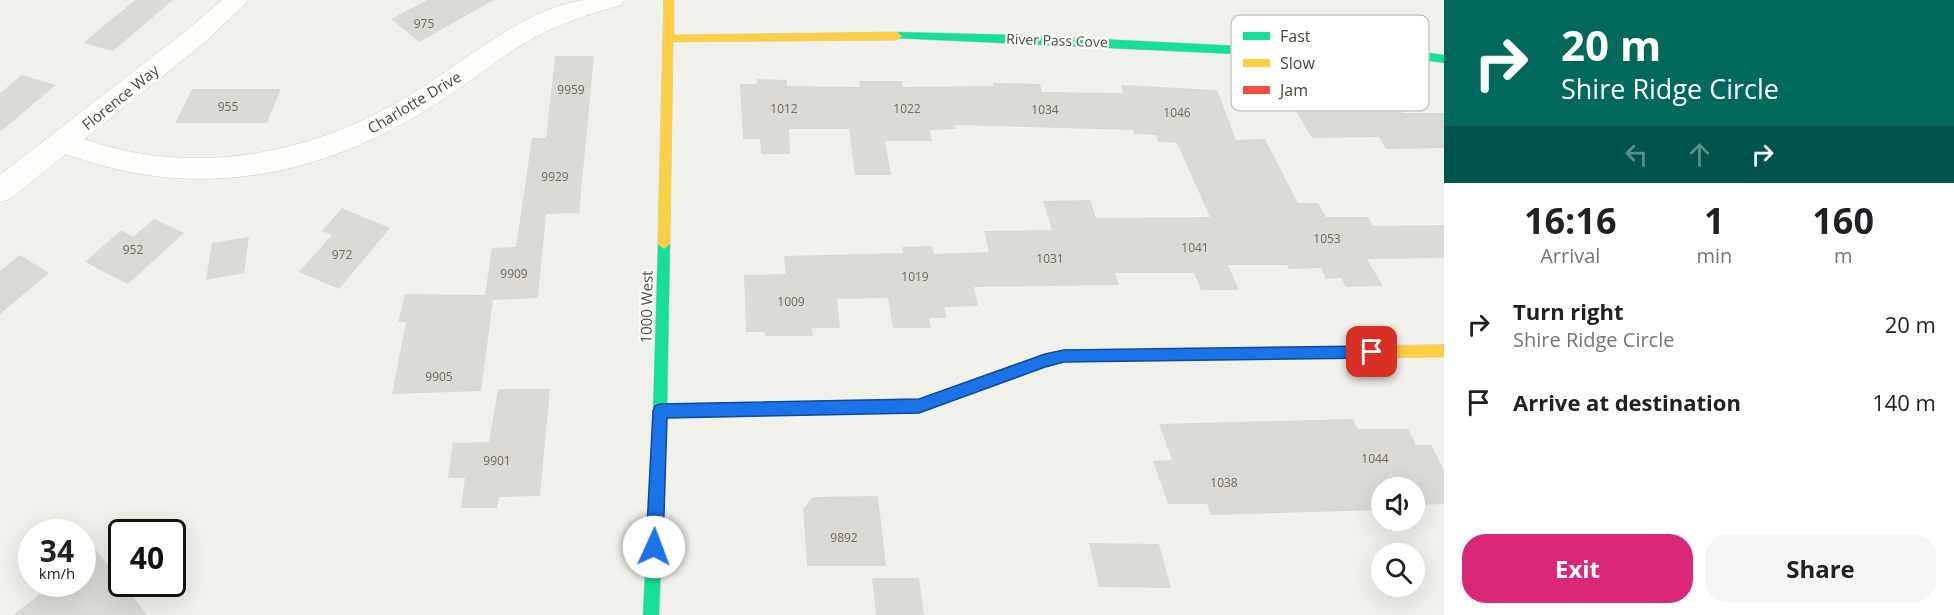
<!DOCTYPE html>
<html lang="en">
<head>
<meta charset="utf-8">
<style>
  :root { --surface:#fff; --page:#f6f6f6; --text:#202124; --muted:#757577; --accent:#db2777 }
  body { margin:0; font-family:"Open Sans",sans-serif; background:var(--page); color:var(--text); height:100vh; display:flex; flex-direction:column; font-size:22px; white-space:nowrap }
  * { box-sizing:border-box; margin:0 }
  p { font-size:20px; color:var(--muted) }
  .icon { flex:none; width:33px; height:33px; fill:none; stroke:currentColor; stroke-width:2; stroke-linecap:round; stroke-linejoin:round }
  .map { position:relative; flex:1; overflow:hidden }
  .side { display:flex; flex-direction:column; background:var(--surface); width:510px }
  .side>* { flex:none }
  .banner { background:#00695c; color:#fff; overflow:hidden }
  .tools { position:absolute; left:1371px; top:477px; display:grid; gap:12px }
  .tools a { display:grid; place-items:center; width:54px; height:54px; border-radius:50%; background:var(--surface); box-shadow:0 6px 24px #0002; font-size:30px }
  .speed { position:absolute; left:18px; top:519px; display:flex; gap:12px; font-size:30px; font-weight:700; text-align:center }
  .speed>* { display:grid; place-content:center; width:78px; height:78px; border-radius:50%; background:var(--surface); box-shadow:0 6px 24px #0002; line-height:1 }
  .speed small { font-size:15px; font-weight:400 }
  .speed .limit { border:3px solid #111; border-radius:9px; background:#fff; color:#111 }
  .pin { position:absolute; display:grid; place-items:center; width:51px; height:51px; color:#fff; margin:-26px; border-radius:12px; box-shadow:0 3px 9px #0006 }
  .me { position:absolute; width:66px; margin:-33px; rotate:2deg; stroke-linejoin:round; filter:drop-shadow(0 0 4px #0008) }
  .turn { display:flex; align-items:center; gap:21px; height:126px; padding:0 18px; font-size:27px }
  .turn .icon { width:78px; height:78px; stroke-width:2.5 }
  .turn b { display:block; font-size:42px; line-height:51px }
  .lanes { display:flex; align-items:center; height:57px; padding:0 18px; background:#0003; justify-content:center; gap:30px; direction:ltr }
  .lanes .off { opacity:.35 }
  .eta { display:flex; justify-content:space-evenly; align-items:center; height:102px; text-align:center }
  .eta b { font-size:36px; font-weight:700; line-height:42px }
  .primary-button { display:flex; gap:12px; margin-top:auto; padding:12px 18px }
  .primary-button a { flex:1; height:69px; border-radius:24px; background:var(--accent); color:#fff; font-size:24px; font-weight:700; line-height:69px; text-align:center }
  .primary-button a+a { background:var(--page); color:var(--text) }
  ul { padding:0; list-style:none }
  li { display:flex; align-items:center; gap:18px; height:78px; padding:0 18px }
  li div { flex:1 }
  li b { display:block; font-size:22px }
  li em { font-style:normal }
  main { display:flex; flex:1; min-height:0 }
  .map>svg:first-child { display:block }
  .building { fill:#dbdad4 }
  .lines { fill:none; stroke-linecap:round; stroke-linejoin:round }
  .street-casing { stroke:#cfcfc9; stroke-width:1 }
  .fast-casing { stroke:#d2d2c4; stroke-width:1 }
  .slow-casing { stroke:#d2d2c4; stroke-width:1 }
  .jam-casing { stroke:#d2d2c4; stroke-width:1 }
  .street { fill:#fdfdfc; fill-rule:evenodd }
  .fast { fill:#16e098; fill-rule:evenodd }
  .slow { fill:#ffcf43; fill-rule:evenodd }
  .jam { fill:#f24e42; fill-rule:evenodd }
  .route { fill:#1a73e8; stroke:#114b97; stroke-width:1.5 }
  .labels { text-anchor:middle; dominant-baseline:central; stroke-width:4.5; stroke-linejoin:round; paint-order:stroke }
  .number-label { font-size:12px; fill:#6e6c5f }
  .far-street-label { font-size:14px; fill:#484637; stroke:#fff }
  .street-label { font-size:15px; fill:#484637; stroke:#fff }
  .key { fill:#fff; stroke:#c8c8c3; stroke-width:1.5 }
  .key-label { font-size:16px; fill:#484637 }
</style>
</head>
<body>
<main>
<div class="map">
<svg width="1444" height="615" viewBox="0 0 1444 615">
  <rect width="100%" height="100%" fill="#f1f1ec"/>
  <g class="building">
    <polygon points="135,0 173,0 113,51 83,43"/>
    <polygon points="427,0 494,0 419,42 391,19"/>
    <polygon points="555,56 594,56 579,213 546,214 538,298 493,300 481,391 392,394 406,322 398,322 405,294 485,295 492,248 516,247 532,138 546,138"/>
    <polygon points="22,75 56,85 0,132 0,93"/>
    <polygon points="757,79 787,80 787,86 860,87 859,81 902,81 903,87 994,86 993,83 1040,84 1042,92 1123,93 1121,85 1217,90 1236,140 1265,139 1298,203 1318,203 1326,217 1368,217 1373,226 1444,225 1444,258 1367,259 1383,286 1346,287 1341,278 1326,279 1321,268 1289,269 1287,265 1228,265 1239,290 1201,290 1194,273 1115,273 1119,285 974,287 978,306 944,307 947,318 929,318 931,328 893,328 888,298 837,299 840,328 812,328 813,336 765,336 765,332 746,332 744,275 786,274 784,256 903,253 902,247 932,246 934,254 989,252 984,231 1052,230 1043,201 1090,200 1096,218 1210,217 1177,143 1158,142 1156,135 1134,134 1133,130 955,125 956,129 930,130 932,141 885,141 891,175 855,175 849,129 789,129 790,154 761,154 760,139 743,139 740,84 757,84"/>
    <polygon points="192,89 281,89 267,123 175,123"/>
    <polygon points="1335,91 1337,93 1388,92 1402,113 1444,113 1444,148 1386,149 1379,137 1312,138 1285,92"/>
    <polygon points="342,208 390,228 339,289 299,272 332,235 322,231"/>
    <polygon points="154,219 184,233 128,284 85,262 121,230 133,237"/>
    <polygon points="249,237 244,273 206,280 212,243"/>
    <polygon points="20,255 49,273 0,314 0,271"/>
    <polygon points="498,389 550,389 540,496 499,497 497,508 461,508 465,478 448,478 453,443 489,442"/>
    <polygon points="1353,419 1358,429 1408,429 1416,445 1431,445 1444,470 1444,504 1414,505 1414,488 1382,488 1382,510 1211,515 1207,504 1168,504 1153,461 1172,460 1159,424"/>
    <polygon points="878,496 886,566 807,566 803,509 813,497"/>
    <polygon points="82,532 147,615 13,615 53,584 82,584"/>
    <polygon points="1089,543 1159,544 1171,588 1099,587"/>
    <polygon points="872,578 919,578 924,615 876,615"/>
  </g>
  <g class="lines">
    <g class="street-casing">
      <path id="street" d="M222,0H249L205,42L84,139C197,179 319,153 418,90C466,60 526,8 584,0C597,0 612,0 625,0L621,5C589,14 558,24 528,41C495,60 466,85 434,105C320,178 195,202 66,154L10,199L0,202V175L187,30Z"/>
    </g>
    <g class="fast-casing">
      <g id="fast">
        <polygon points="897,32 1019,35 1280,48 1389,47 1444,55 1444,63 1389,55 1280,56 893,38 892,36"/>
        <polygon points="664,239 670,244 667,411 659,615 643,615 653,411 658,244"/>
      </g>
    </g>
    <g class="slow-casing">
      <g id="slow">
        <polygon points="664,0 674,0 674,35 897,32 902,36 897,40 673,42 670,244 664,249 658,244"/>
        <polygon points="1444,345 1444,357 1064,362 1028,373 1023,371 1021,367 1023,363 1064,350"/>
      </g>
    </g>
    <g class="jam-casing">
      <polygon id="jam" points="1028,361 1033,363 1035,367 1033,371 919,413 660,418 655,416 653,411 655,406 660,404 919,399"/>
    </g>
    <use href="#street" class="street"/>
    <use href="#fast" class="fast"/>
    <use href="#slow" class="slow"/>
    <use href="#jam" class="jam"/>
  </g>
  <polygon class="route" points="1372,346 1377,348 1379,352 1377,356 1372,358 1064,362 1045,367 919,413 667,418 663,547 660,553 654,555 649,553 646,547 653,411 655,406 660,404 919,399 1045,354 1064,350"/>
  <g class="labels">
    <g class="number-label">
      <text x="424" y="23">975</text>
      <text x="571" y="89">9959</text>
      <text x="228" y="106">955</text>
      <text x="784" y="108">1012</text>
      <text x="907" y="108">1022</text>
      <text x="1045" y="109">1034</text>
      <text x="1177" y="112">1046</text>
      <text x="555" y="176">9929</text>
      <text x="1327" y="238">1053</text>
      <text x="1195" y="247">1041</text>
      <text x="133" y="249">952</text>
      <text x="342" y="254">972</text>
      <text x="1050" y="258">1031</text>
      <text x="514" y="273">9909</text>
      <text x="915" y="276">1019</text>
      <text x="791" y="301">1009</text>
      <text x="439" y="376">9905</text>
      <text x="1375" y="458">1044</text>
      <text x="497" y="460">9901</text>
      <text x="1224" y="482">1038</text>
      <text x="844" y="537">9892</text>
    </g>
    <g class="far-street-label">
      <text transform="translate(1057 40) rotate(2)">River Pass Cove</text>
    </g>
    <g class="street-label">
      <text transform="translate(120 97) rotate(-39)">Florence Way</text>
      <text transform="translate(414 102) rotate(-31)">Charlotte Drive</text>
      <text transform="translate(646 307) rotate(-89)">1000 West</text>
    </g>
  </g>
  <rect x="1231" y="15" width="198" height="96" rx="9" class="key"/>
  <rect x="1243" y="32" width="27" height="8" fill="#16e098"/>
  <rect x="1243" y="59" width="27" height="8" fill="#ffcf43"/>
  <rect x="1243" y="86" width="27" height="8" fill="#f24e42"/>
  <g class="key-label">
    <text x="1280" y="42">Fast</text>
    <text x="1280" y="69">Slow</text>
    <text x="1280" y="96">Jam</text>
  </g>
</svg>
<div class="tools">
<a><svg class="icon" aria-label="sound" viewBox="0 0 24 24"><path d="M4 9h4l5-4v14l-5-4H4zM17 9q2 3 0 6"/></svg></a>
<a><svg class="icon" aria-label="search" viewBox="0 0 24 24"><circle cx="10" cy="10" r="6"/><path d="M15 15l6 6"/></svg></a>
</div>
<div class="speed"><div>34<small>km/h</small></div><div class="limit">40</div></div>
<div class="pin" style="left:1372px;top:352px;background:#d93025"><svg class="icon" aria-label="arrive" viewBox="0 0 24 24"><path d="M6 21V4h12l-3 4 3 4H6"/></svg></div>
<svg class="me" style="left:654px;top:547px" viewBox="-20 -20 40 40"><circle r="19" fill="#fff"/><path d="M0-13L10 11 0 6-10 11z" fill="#1a73e8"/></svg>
</div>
<section class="side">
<div class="banner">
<div class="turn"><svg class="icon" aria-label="right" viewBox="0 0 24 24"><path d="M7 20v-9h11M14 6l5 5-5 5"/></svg><div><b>20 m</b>Shire Ridge Circle</div></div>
<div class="lanes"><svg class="icon off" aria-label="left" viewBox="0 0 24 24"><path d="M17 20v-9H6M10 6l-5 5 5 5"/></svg><svg class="icon off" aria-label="ahead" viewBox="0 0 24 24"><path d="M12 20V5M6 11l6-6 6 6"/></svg><svg class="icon" aria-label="right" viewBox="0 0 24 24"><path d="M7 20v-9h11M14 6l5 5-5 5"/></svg></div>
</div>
<div class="eta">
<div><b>16:16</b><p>Arrival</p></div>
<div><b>1</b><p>min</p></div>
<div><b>160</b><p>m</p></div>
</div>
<ul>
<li><svg class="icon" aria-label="right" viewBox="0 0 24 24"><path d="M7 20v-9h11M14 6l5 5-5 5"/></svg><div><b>Turn right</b><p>Shire Ridge Circle</p></div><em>20 m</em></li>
<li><svg class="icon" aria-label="arrive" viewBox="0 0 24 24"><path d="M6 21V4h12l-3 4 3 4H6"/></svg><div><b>Arrive at destination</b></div><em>140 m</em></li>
</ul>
<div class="primary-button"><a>Exit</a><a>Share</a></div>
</section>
</main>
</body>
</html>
